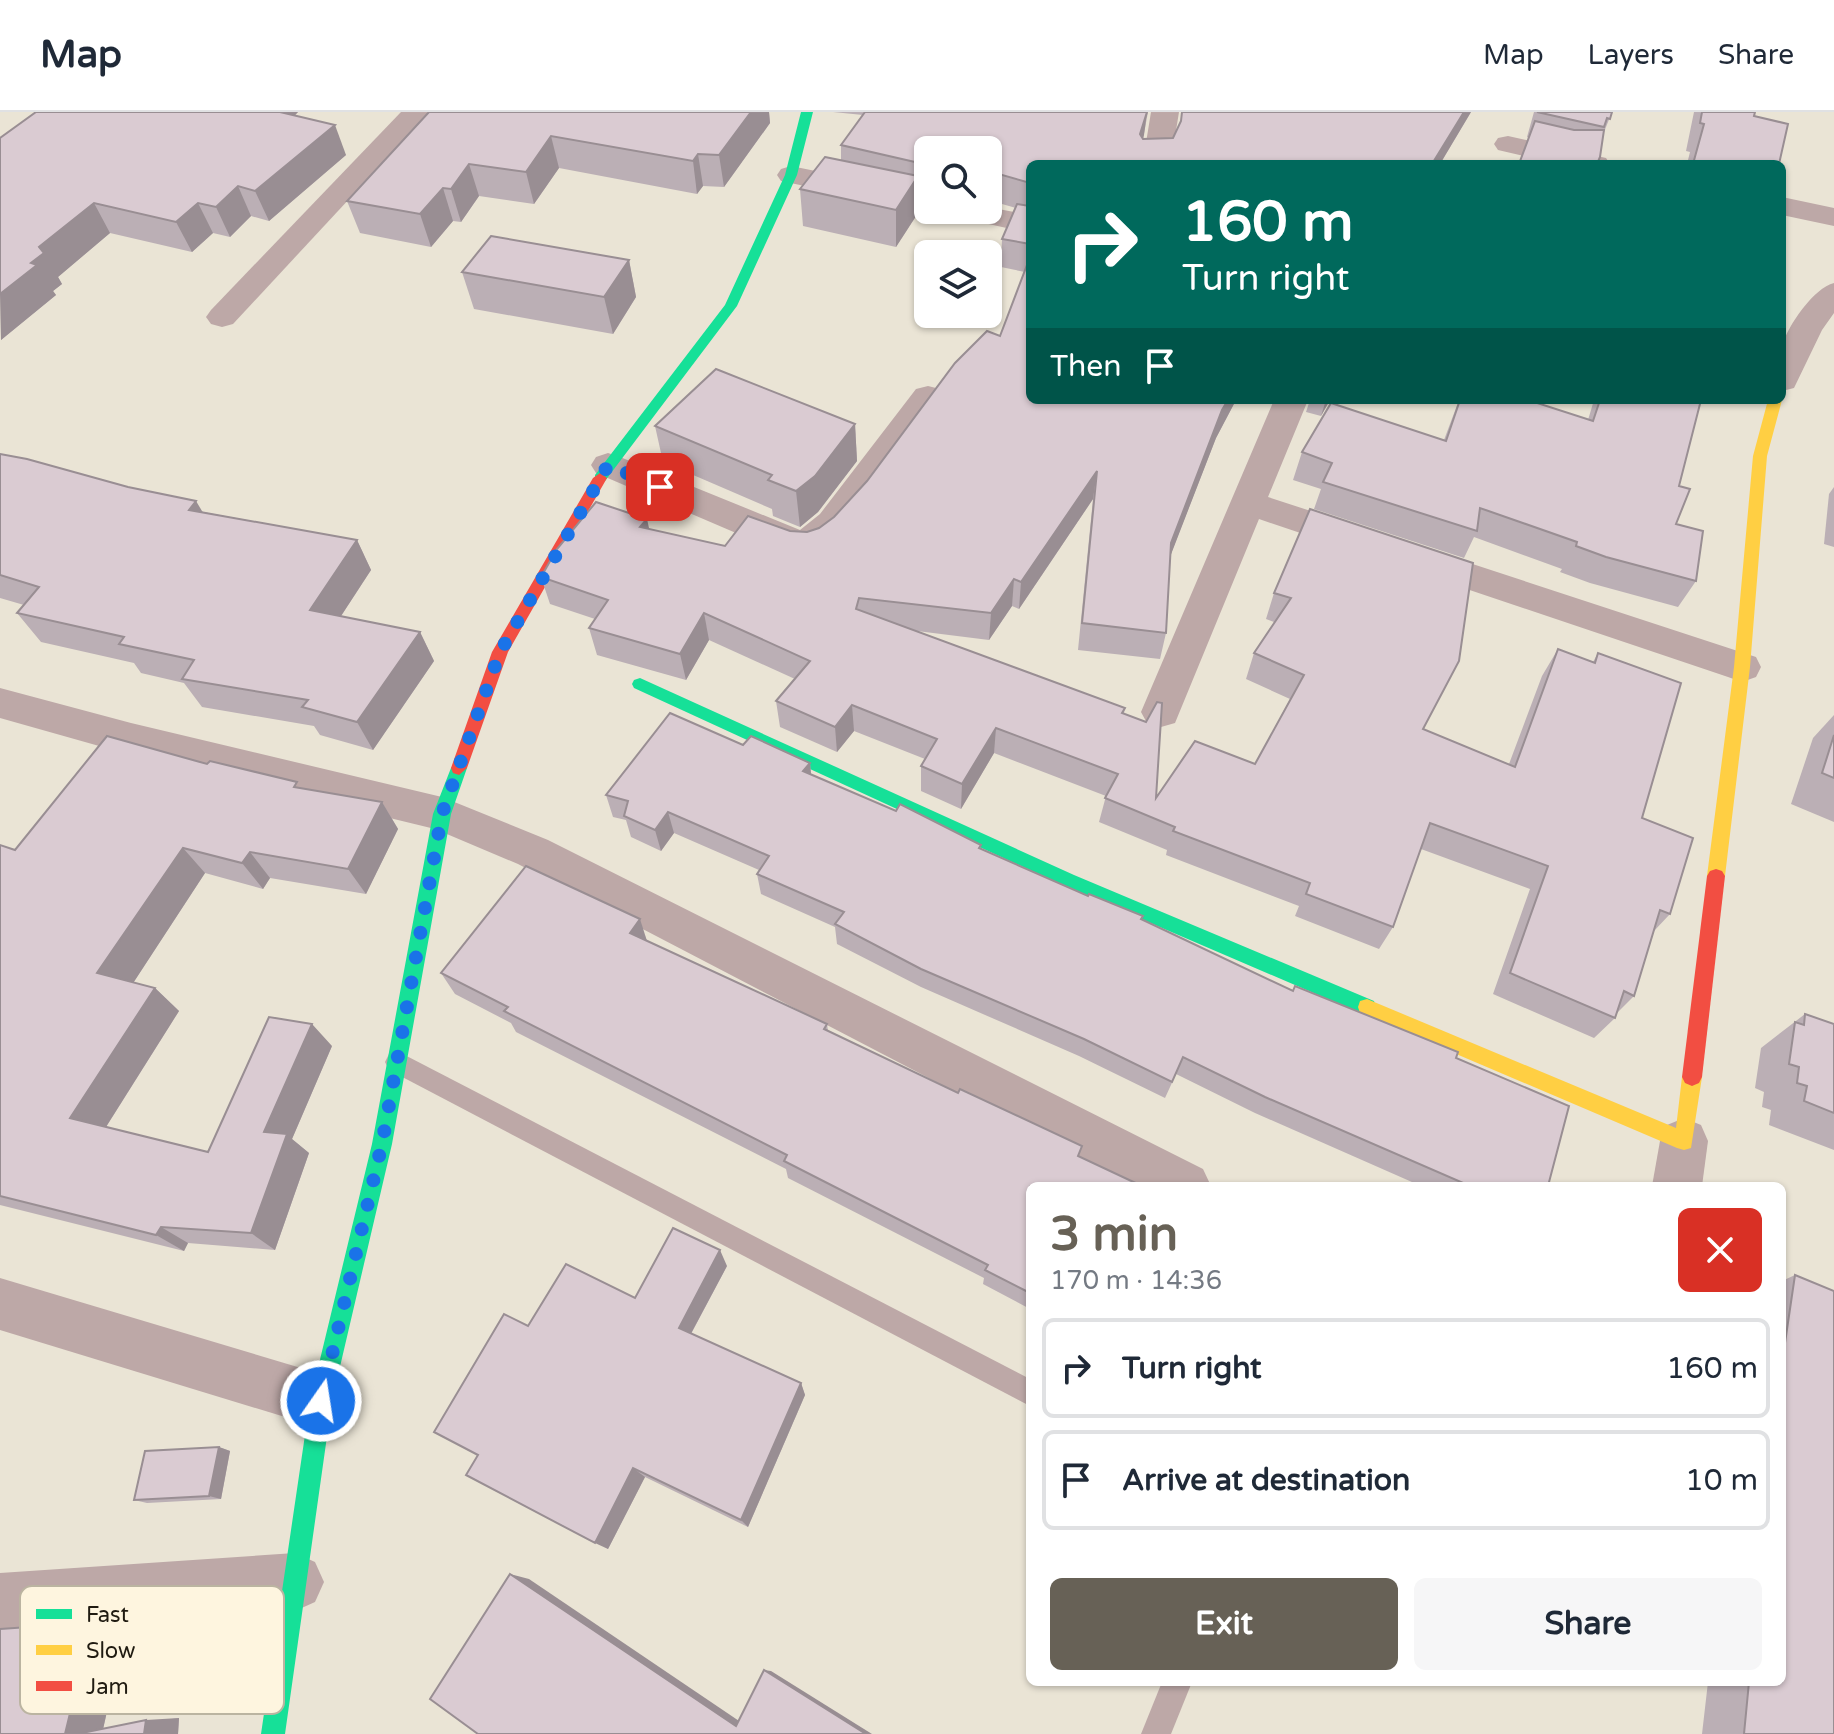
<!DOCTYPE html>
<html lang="en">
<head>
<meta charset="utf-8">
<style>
  :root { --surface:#fff; --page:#f6f6f7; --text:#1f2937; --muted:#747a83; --line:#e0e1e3; --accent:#676156 }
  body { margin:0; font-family:"Varela Round",sans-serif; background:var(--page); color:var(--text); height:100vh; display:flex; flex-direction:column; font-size:30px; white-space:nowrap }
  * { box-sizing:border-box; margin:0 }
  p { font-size:26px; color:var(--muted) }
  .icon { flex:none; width:44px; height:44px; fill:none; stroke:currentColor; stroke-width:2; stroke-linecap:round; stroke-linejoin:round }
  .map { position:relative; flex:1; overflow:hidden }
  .drawer { position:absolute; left:1026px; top:1070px; width:760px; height:504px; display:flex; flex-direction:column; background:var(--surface); border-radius:12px; box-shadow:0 2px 6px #0004 }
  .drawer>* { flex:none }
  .banner { position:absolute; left:1026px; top:48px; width:760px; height:244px; border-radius:12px; box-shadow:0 2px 6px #0004; background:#00695c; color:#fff; overflow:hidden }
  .fabs { position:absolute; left:914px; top:24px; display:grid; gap:16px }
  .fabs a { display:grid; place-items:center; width:88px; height:88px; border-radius:12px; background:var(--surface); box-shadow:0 2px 6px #0004; font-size:40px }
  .pin { position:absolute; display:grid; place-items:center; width:68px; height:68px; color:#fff; margin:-34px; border-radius:16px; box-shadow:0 4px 12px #0006 }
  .me { position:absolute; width:88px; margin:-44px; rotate:13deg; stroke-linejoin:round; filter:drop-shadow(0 0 6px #0008) }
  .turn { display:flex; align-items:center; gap:28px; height:168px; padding:0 24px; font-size:36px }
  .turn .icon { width:104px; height:104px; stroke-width:2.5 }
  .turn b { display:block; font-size:56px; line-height:68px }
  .then { display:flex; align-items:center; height:76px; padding:0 24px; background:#0003; gap:16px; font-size:30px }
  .round { display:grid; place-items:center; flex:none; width:84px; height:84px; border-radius:12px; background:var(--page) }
  .headline { display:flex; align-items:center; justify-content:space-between; height:136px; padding:0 24px }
  h1 { font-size:48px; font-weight:800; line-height:60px; color:var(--accent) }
  .cta { display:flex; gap:16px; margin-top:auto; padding:16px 24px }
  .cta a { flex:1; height:92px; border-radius:12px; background:var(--accent); color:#fff; font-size:32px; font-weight:800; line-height:92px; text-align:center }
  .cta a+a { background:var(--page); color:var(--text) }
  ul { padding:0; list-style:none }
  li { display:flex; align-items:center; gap:24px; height:100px; margin:0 16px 12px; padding:0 8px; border:4px solid var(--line); border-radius:12px }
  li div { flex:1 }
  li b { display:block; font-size:30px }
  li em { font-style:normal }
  header { display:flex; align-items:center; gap:48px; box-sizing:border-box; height:112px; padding:0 40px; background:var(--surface); border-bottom:2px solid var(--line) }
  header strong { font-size:38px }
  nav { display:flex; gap:44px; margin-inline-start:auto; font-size:28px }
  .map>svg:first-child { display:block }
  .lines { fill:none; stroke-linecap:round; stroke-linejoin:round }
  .lane { fill:#bda8a7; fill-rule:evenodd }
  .street { fill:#bda8a7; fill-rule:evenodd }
  .fast { fill:#16e098; fill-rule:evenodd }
  .slow { fill:#ffcf43; fill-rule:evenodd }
  .jam { fill:#f24e42; fill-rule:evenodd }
  .wall { fill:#bbafb5 }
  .shaded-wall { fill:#998e93 }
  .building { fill:#dacbd2; stroke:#998e93; stroke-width:2 }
  .route { stroke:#1a73e8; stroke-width:14; stroke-dasharray:0 25.2 }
  .key { fill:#fef5df; stroke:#bbb4a1; stroke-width:2 }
  .key-label { font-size:22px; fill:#201b11 }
</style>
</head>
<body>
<header>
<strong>Map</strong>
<nav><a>Map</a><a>Layers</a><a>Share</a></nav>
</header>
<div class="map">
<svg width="1834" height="1622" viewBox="0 0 1834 1622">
  <rect width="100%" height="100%" fill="#eae4d5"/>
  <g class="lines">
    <g class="lane">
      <polygon points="397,939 1030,1267 1030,1294 389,958 385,950 389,942"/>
      <polygon points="1162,1570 1192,1570 1171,1622 1141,1622"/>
    </g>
    <g class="street">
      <polygon points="401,0 430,0 233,212 222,215 211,212 206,205 211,198"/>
      <polygon points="1151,0 1179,0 1173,37 1167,52 1139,52 1145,37"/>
      <polygon points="1508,24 1606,46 1610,52 1559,52 1498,38 1494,32 1498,26"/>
      <polygon points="791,54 928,82 928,98 935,98 928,100 781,69 777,63 781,57"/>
      <polygon points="1782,85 1834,96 1834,114 1782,103"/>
      <polygon points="988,95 1030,103 1030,121 952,104 947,98 988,98"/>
      <path d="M1834,171V201L1822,218L1794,276L1782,279C1782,266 1779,247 1782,234C1788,213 1814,176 1834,171Z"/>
      <path d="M928,274L940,277L945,285L940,293C914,328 854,422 820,441C807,448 791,443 778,439L596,361L591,353L596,345L608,341L620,345L800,418L820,402L916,277Z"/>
      <polygon points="1274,288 1308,288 1268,385 1756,545 1761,555 1756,565 1742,570 1728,565 1259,407 1175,611 1161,615 1147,611 1141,600"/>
      <polygon points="0,576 131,611 442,685 548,728 1203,1057 1211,1074 1136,1074 518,752 435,717 131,643 0,606"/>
      <polygon points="1684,1006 1701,1013 1708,1029 1702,1074 1652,1074 1660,1029 1667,1013"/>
      <polygon points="0,1166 321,1262 340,1270 348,1289 340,1308 321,1316 0,1218"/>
      <polygon points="295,1441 315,1450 324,1470 315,1490 295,1499 0,1519 0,1461"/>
    </g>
    <g class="fast">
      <polygon points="801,0 813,0 797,63 737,194 605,369 595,369 595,363 725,193 785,63"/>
      <polygon points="640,566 1074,763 1374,889 1376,895 1374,901 1367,903 1360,901 1062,773 634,576 632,572 634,568"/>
      <polygon points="459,649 467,656 451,702 392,1032 332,1289 285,1622 261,1622 310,1289 372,1032 433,702 451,656"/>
    </g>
    <g class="slow">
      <polygon points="1768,288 1782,288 1767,344 1750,555 1725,764 1722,769 1710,769 1707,764 1734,555 1753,344"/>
      <polygon points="1367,887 1676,1016 1682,965 1685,959 1692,956 1699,959 1702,965 1691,1036 1684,1038 1677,1036 1360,901 1358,895 1360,889"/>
    </g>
    <g class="jam">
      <polygon points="600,361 607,366 508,540 467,656 459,663 453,661 451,656 492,540 593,366"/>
      <polygon points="1716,757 1722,759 1725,764 1702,965 1699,971 1692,974 1685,971 1682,965 1707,764 1710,759"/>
    </g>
  </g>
  <g class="wall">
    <polygon points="36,0 298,0 295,3 346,43 269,109 251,104 230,125 213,121 192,140 110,121 58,165 62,172 53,179 56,183 1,228 0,26"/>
    <polygon points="429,0 769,0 770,11 724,75 703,74 697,82 559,56 534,92 479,84 461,110 453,109 431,135 360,121 347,89"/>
    <polygon points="833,0 1148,0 1143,27 1173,26 1471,0 1440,52 1030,52 1030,288 1236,288 1216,326 1170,444 1166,521 1160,547 1078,538 1093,387 1019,497 1012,494 989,528 917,519 1125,596 1124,601 1156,686 1255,652 1290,587 1246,567 1254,541 1274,510 1266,507 1274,481 1310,397 1423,617 1509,652 1542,564 1558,537 1593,550 1598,541 1642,706 1670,802 1654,819 1634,884 1617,901 1615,906 1594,926 1493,882 1530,777 1421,737 1393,815 1379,837 1295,804 1299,794 1166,743 1167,738 1099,710 1106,684 994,641 961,697 921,679 921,654 925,647 854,619 837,640 780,615 776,589 795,567 709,528 686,568 597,543 589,516 595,507 550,492 541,465 649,417 725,434 790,419 807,420 819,416 834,405 1000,224 1025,160 1001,155 1002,127 1016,96 988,88 988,38 928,38 928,81 918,79 918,101 896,135 803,114 800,77 841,48 841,33 863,3"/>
    <polygon points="1534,0 1612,0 1604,20 1597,52 1519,52 1529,26 1527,25"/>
    <polygon points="1694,0 1755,0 1754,4 1779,52 1687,52 1690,40 1686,39"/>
    <polygon points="629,148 636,185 613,222 474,197 462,160"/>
    <polygon points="1310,288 1330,288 1321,304 1306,300"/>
    <polygon points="1459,288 1528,288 1588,308 1594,288 1701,288 1679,374 1676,412 1696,469 1678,495 1590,471 1560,460 1562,457 1474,425 1464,446 1314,397 1321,377 1293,368 1302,340 1444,328"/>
    <polygon points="855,312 857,349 818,400 800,415 773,404 772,397 663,350 655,314"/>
    <polygon points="0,342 203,400 357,428 371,458 341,504 420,520 434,549 373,638 320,623 314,614 202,595 184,571 141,561 134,551 41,530 17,501 24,493 0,486"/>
    <polygon points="1834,375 1834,435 1824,432 1829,382"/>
    <polygon points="1834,603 1834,710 1791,692 1813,626"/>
    <polygon points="743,633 810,651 811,663 1141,808 1292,878 1456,946 1548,1074 1421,1074 1255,1001 1176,962 1165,986 1079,944 921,875 837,832 835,815 761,782 757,762 759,758 674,721 661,739 631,725 626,708 613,705 606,683"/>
    <polygon points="207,652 301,676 382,690 398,717 366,782 270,766 263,777 205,761 133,871 155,876 179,899 106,1015 208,1040 332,934 292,1027 309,1041 275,1138 188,1131 184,1139 0,1093 0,733 15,738"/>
    <polygon points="647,829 827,912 828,919 958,981 1082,1034 1079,1044 1030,1074 1030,1197 983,1172 984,1166 788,1066 786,1057 516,920 511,911 455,882 441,861"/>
    <polygon points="1805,902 1834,912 1834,1038 1769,1013 1771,998 1762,995 1764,980 1755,976 1761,936"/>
    <polygon points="727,1154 691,1222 801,1271 805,1283 748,1415 645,1365 608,1437 478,1343 528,1214 635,1186"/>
    <polygon points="1795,1163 1834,1622 1702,1622 1708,1570 1782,1570 1782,1169"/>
    <polygon points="219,1335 230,1339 221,1387 147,1391 134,1388"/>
    <polygon points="191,1509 187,1532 121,1536 103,1617 179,1606 178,1622 0,1622 0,1517"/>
  </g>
  <g class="shaded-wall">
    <polygon points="263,0 298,0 273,26"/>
    <polygon points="751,0 769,0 770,11 724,75 719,43"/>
    <polygon points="1147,0 1144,23 1136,51 1140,22"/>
    <polygon points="1464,0 1471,0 1440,52 1432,52"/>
    <polygon points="335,13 346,43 269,109 255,79"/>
    <polygon points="551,24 559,56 534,92 526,60"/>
    <polygon points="698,42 703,74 697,82 693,49"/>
    <polygon points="469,52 479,84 461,110 451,77"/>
    <polygon points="918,64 918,101 896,135 896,98"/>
    <polygon points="238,74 251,104 230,125 216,95"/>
    <polygon points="443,76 453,109 431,135 420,102"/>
    <polygon points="94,91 110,121 58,165 62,172 53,179 56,183 1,228 0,182 31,151 39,135"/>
    <polygon points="198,91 213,121 192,140 176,110"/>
    <polygon points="629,148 636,185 613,222 604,185"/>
    <polygon points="1228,288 1236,288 1216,326 1165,458 1171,431 1222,298"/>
    <polygon points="1326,288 1330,288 1321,304"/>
    <polygon points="855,312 857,349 818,400 800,415 796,379"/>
    <polygon points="1097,359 1093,387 1019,497 1021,470"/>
    <polygon points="196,389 214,419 189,398"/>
    <polygon points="647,407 653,434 640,415"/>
    <polygon points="357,428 371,458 326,527 310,498"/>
    <polygon points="1014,467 1012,494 989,528 991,501"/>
    <polygon points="704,501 709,528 686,568 680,542"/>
    <polygon points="420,520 434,549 373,638 357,610"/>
    <polygon points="852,593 854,619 837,640 835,615"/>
    <polygon points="996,616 994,641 961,697 962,672"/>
    <polygon points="810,651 812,673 803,659"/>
    <polygon points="382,690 398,717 366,782 348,757"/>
    <polygon points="668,700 674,721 661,739 655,718"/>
    <polygon points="183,736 205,761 124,885 97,861"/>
    <polygon points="250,740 270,766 263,777 242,751"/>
    <polygon points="640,807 647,829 630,821"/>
    <polygon points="155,876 179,899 99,1026 70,1006"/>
    <polygon points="312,912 332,934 292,1027 309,1041 275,1138 251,1121 264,1020"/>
    <polygon points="161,1115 188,1131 184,1139 156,1123"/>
    <polygon points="720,1138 727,1154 687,1229 679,1216"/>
    <polygon points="801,1271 805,1283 748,1415 741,1408"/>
    <polygon points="219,1335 230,1339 221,1387 209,1384"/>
    <polygon points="633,1356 645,1365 608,1437 595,1431"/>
    <polygon points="510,1462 529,1467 745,1613 736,1614"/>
    <polygon points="159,1506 191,1509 187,1532 155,1529"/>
    <polygon points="86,1535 121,1536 102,1622 65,1622"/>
    <polygon points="764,1558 771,1559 872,1622 866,1622"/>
    <polygon points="179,1606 178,1622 144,1622 146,1608"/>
  </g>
  <g class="building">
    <polygon points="36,0 280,0 335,13 255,79 238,74 216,95 198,91 176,110 94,91 39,135 44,141 31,151 37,153 0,182 0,26"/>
    <polygon points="429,0 751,0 719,43 698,42 693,49 551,24 526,60 469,52 451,77 443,76 420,102 347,89"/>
    <polygon points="865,0 1147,0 1140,22 1143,27 1173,26 1181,9 1182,0 1464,0 1432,52 1030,52 1030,71 988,59 988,38 928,38 928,53 841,33"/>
    <polygon points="1537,0 1612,0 1610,7 1607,6 1604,15"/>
    <polygon points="1702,0 1755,0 1754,4 1788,12 1779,52 1693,52 1704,12 1700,11"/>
    <polygon points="1535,9 1574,18 1604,18 1600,45 1597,52 1519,52"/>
    <polygon points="825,45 918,64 896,98 800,77"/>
    <polygon points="1017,92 1030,94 1030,132 1002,127"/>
    <polygon points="491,124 629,148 604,185 462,160"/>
    <polygon points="1030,145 1030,288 1228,288 1222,298 1171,431 1166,521 1082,511 1097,359 1021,470 1014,467 991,501 859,486 856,497 1125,596 1122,601 1146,610 1157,590 1162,591 1156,686 1195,629 1255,652 1304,563 1254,541 1291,486 1274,481 1310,397 1473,451 1459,549 1423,617 1515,655 1558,537 1595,551 1598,541 1681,571 1642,706 1693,726 1670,802 1660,798 1634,884 1624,879 1615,906 1510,861 1548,754 1430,711 1393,815 1306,782 1310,771 1173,719 1175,715 1105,686 1118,662 996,616 962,672 921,654 937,627 852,593 835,615 776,589 810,549 704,501 680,542 589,516 608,488 541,465 557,437 596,390 647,407 640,415 725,434 748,404 790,419 807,420 819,416 834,405 867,369 955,251 987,219 1000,224"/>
    <polygon points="716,257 855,312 815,364 796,379 768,368 772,363 655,314"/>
    <polygon points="1460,288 1528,288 1593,309 1600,288 1701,288 1679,374 1690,377 1676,412 1703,419 1696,469 1606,445 1576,434 1577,430 1480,396 1477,419 1323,370 1332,351 1302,340 1331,291 1446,329"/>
    <polygon points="0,342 27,347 128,375 196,389 189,398 357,428 310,498 420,520 357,610 302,595 308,588 182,567 194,548 119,532 124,525 17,501 39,475 0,463"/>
    <polygon points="670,601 743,633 751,624 810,651 803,659 896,699 900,692 981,733 979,736 1088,784 1089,782 1143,804 1141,807 1293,879 1295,874 1458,940 1456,946 1569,994 1548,1074 1470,1074 1265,985 1183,945 1172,970 1084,927 921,857 835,812 844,800 757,762 769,744 668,700 655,718 624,704 628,689 606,683"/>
    <polygon points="1834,623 1834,666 1822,661"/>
    <polygon points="107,624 207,652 210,649 297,670 294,675 382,690 348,757 250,740 242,751 183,736 97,861 155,876 70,1006 208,1040 269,905 312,912 264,1020 287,1022 251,1121 161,1115 156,1123 0,1084 0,733 15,738"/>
    <polygon points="526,754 640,807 630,821 827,912 824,917 958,981 960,977 1082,1034 1078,1044 1142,1074 1030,1074 1030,1181 985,1158 988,1153 784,1049 787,1043 504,899 508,895 441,861"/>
    <polygon points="1805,902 1834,912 1834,1001 1804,989 1807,974 1797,971 1799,955 1789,952 1795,910 1804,913"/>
    <polygon points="673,1116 720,1138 679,1216 801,1271 741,1408 633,1356 595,1431 466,1363 478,1343 434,1320 504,1202 528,1214 566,1152 635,1186"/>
    <polygon points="1795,1163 1834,1179 1834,1622 1744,1622 1749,1570 1782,1570 1782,1251"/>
    <polygon points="219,1335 209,1384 134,1388 145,1339"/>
    <polygon points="510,1462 736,1614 764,1558 866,1622 478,1622 430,1587"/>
    <polygon points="159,1506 155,1529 86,1535 65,1622 0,1622 0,1517"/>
    <polygon points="146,1608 144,1622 77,1622"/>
  </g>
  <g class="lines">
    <polyline class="route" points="321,1289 382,1032 442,702 500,540 608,353 660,375"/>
  </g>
  <rect x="20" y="1474" width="264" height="128" rx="12" class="key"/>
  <rect x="36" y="1497" width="36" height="10" fill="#16e098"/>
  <rect x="36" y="1533" width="36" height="10" fill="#ffcf43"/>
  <rect x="36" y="1569" width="36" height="10" fill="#f24e42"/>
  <g class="key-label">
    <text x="86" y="1510">Fast</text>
    <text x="86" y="1546">Slow</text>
    <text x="86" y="1582">Jam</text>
  </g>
</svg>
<div class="fabs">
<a><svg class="icon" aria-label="search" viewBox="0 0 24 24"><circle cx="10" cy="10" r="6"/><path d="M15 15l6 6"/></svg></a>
<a><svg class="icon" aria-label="layers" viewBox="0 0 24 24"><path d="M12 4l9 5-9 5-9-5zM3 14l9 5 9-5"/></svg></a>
</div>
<div class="pin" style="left:660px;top:375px;background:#d93025"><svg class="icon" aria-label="arrive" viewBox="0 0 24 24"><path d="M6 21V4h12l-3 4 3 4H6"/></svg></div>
<svg class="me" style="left:321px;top:1289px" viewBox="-20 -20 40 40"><circle r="17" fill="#1a73e8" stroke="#fff" stroke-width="3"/><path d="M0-11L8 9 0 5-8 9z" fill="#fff"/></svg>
<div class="banner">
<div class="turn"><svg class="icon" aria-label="right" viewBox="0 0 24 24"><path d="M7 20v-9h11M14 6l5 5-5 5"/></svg><div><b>160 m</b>Turn right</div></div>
<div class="then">Then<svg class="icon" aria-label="arrive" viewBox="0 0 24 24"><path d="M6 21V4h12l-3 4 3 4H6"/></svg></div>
</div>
<section class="drawer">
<div class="headline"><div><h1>3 min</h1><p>170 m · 14:36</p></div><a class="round" style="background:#d93025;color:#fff"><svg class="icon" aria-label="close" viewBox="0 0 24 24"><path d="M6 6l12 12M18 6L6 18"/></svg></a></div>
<ul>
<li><svg class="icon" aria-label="right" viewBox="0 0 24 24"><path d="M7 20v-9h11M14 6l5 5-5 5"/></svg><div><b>Turn right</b></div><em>160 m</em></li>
<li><svg class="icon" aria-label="arrive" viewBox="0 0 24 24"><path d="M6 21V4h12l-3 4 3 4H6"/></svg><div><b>Arrive at destination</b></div><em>10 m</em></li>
</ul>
<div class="cta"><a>Exit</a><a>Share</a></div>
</section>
</div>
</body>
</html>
